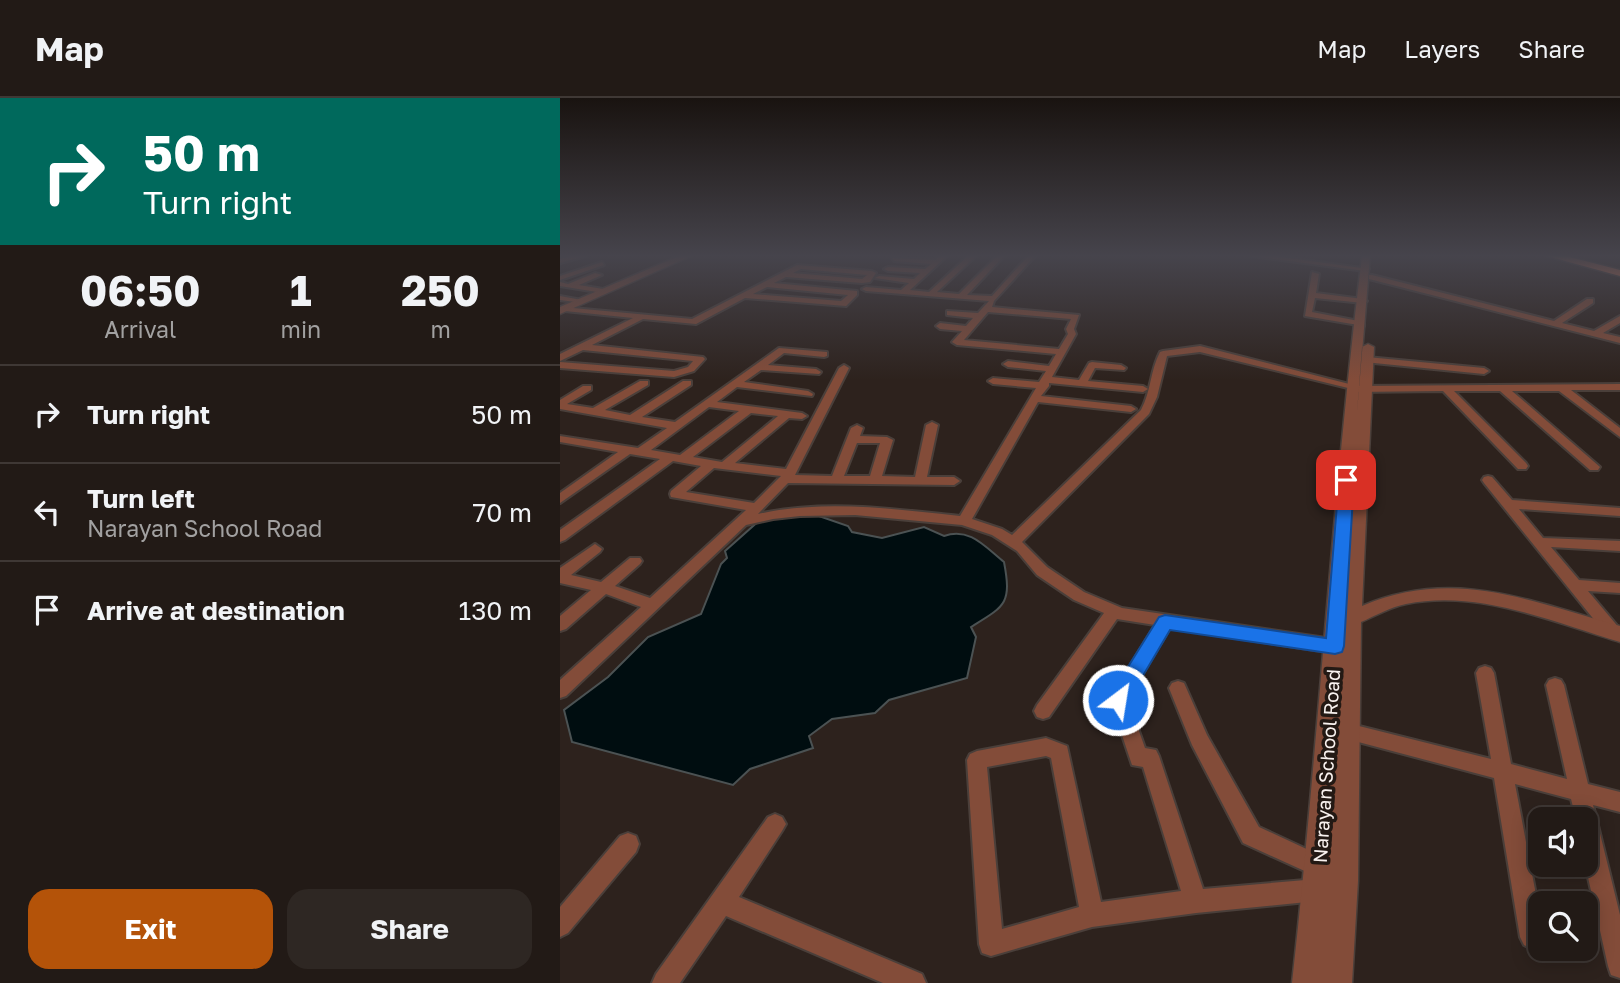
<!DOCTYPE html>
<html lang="en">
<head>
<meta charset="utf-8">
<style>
  :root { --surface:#221a16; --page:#2e2723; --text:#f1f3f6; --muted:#a2a1a1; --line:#3f3835; --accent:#b45309 }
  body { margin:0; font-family:"Golos Text",sans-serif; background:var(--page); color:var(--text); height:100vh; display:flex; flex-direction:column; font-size:26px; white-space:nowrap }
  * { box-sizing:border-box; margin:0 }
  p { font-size:23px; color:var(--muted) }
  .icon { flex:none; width:38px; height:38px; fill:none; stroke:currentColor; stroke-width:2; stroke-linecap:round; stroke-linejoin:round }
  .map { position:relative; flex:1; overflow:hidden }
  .side { display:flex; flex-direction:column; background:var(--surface); width:560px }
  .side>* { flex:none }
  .top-card { background:#00695c; color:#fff; overflow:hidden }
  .fabs { position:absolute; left:968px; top:709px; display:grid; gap:14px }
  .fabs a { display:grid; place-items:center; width:70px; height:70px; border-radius:14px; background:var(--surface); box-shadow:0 4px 18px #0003,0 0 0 2px var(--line); font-size:35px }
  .pin { position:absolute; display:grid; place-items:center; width:60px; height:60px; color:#fff; margin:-30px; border-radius:14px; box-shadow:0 4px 10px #0006 }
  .me { position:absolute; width:77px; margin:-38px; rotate:31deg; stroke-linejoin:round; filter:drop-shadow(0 0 5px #0008) }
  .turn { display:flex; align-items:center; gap:24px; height:147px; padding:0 28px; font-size:32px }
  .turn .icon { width:91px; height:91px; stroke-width:2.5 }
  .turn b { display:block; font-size:49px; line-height:60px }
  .eta { display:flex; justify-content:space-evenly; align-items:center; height:119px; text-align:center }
  .eta b { font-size:42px; font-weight:700; line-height:49px }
  .action { display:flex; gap:14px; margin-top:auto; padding:14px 28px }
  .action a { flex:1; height:80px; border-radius:21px; background:var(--accent); color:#fff; font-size:28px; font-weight:700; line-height:80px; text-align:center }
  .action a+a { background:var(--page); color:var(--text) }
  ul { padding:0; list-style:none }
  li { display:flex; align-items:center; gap:21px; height:98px; padding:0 28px; border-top:2px solid var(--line) }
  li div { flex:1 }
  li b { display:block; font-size:26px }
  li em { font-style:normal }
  header { display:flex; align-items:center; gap:42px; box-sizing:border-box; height:98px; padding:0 35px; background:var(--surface); border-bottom:2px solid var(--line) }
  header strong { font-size:33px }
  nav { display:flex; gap:38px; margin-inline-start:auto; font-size:24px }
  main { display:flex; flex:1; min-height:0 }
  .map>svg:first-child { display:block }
  .water { fill:#000d10; stroke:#4b5253; stroke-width:2 }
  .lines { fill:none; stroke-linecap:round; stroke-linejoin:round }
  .minor-casing { stroke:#4a3f3a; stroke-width:4 }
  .tertiary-casing { stroke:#4a3f3a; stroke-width:3 }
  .trunk-casing { stroke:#4a3f3a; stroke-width:3 }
  .minor { fill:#834c39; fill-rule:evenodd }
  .tertiary { fill:#834c39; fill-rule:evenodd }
  .trunk { fill:#ec7a53; fill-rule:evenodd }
  .route { fill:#1a73e8; stroke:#114b97; stroke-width:2 }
  .labels { text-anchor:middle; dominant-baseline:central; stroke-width:7; stroke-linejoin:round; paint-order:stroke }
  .street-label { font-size:19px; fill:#f9f2ef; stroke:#231914 }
</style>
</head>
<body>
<header>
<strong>Map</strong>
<nav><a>Map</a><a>Layers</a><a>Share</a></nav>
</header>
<main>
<section class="side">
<div class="top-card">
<div class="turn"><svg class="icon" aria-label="right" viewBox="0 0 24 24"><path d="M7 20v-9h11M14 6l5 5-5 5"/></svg><div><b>50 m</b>Turn right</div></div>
</div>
<div class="eta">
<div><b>06:50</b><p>Arrival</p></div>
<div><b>1</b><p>min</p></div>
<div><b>250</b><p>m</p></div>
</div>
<ul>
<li><svg class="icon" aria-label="right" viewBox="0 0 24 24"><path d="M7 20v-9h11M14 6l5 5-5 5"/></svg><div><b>Turn right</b></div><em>50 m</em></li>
<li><svg class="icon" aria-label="left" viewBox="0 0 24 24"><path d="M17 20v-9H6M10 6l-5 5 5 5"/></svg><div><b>Turn left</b><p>Narayan School Road</p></div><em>70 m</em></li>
<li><svg class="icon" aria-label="arrive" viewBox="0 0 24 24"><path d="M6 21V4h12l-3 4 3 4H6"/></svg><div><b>Arrive at destination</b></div><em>130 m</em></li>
</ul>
<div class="action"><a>Exit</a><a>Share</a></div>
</section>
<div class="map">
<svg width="1060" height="885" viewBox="0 0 1060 885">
  <rect width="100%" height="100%" fill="#2d221d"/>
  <path class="water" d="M219,416L256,417L288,428L292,434L322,440L364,429L384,438C410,429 425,449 444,464C452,506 445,508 411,529L416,539L407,580L329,602L315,615L272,621L249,638L253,650L190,671L173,687L12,644L4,612L48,579L88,539L141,516L161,466L167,460L165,453L201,421Z"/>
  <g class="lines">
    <g class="minor-casing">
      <g id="minor">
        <polygon points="12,158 26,158 0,165 0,161"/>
        <path d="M379,158H387L350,192L369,194L408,158H416L377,194L399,196L437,158H444L407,197L432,198L468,158H475L434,203L432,209L519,217L514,231L516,236L492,279L519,282L529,265L532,264L561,267L566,270L564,272L535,270L528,283L583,288L588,291L583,294L489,285V288L481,298L571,308L576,311L571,314L478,304L412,421L442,431L452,437L581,312C591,294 590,273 600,254L603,253L640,248L797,288L1060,286V292H1011L1060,330V339L999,293H952L1040,369L1038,372H1030L940,293H894L966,365L968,368L966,371H958L883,293L793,294L788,290L640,254L607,258L597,299L589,316L462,444L487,469L524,494L562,510L780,542L786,544L788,549L786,554L780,556L610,530L564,607L558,610L552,607L549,602L595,527L557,521L489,619L483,621L477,619L474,613L477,607L544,515L514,502L477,477L457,453L432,437L402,427L295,417L240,418L213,421L186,427L6,598L0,600V582L81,509L46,496L6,531L0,533V518L31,492L0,485V470L35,446L42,451L40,454L11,477L41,484L70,460H80L82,463L80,466L55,488L90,500L186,412L111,399L110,396L111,393L141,368L113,363L5,442L0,444V432L100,361L70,356L0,405V395L58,354L0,344V338L78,350L107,330L0,311V302L23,288H31V292L7,306L33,310L80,283H88V287L45,312L70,317L123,283H131V287L82,319L115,324L219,250L267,254V258L264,259L224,255L208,267L256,271L261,274L259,276L201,272L184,284L248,293L253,296L252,298L177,289L157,304L242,315L247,318L242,321L229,320L175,365L226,371L279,270L284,267L289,270L235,377L272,378L291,330L297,327L303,330L300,338L327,339L333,342L322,378L355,379L366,327L372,324L378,327L367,379H394L400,383L394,387L228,385L198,416C265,401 333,411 400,418L476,290L433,286L428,283L433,280L479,284L486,273L448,269L443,266L448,263L489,268L496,256L397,247L392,244L402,233L380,231L376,228L380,225L406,228L413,220L387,217V213L418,215L429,203L306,193L302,191L306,189L341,192L349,185L315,180L319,178L354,181L360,175L328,173L324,171L328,169L365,171L371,166L334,163L332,160L376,162ZM428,214L511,221L506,231L508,236L499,251L404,242ZM149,309L179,313L120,357L91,352ZM191,315L218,318L162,364L133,359ZM297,345H320L310,378H284ZM154,370L221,378L194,405L126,394Z"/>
        <polygon points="691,158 715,158 809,171 805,173"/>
        <polygon points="42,164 44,167 0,182 0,178"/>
        <path d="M237,167L312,173L316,175L310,184L302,185L226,179L214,185L297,193V197L286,208L185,200L136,226L83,221L32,247L143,259L145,261L134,273L114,279L0,270V264L114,273L128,269L133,263L23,252L0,263V256L73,220L5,213H2V209L132,221ZM241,171L307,177L302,181L233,175ZM207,189L288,197L281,203L193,196Z"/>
        <polygon points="752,174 759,176 756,195 803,201 807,203 803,205 755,200 752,214 804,224 804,228 745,218"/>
        <polygon points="35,175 42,177 19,187 43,191 43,195 0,188 0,184 8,186"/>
        <polygon points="812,177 994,223 1027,201 1033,201 1033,205 1002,225 1034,233 1060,218 1060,225 1043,235 1060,239 1060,245 809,181 809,177"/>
        <polygon points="0,198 27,203 23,205 0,202"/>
        <polygon points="807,259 924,270 929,273 924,276 804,264 804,260"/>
        <polygon points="928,378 932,379 952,402 1060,410 1060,418 959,411 983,440 1060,443 1060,453 991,449 1019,482 1060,485 1060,495 1028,493 1060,531 1060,539 1054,541 1048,539 924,385 922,382 924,379"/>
        <polygon points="925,568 931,570 934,575 951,666 1007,681 986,587 989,582 995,580 1001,582 1004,587 1028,686 1060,694 1060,714 1033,707 1060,817 1060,880 1051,877 1048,868 1025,766 1026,721 1016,721 1011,701 955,686 980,818 980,848 972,851 964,847 960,839 934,680 787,641 780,639 778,633 780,627 787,625 931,661 916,575 919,570"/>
        <polygon points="618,583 624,585 647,637 699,729 768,761 771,769 768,777 760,780 683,745 632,647 609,590 612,585"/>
        <path d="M567,617L574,619L585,650L596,652L599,658L643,791L757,781L765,784L768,792L765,800L757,803L636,815L532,829L431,858L422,855L419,846L407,662L410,656L417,653L486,640L507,648L541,804L621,793L583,669L572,667L558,625L560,619ZM486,658L491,660L519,809L442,831L427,669Z"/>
        <polygon points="215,716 222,719 226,726 222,733 179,799 362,876 366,885 323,885 166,818 120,885 92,885 96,876 208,719"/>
        <polygon points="68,735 76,738 79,746 76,754 8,835 0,839 0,809 60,738"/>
      </g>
    </g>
    <g class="tertiary-casing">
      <g id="tertiary">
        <polygon points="119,158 131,158 0,216 0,209"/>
        <path d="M802,158H810L797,315L802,249L808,246L814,249L802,508C893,469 970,503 1060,528V544C992,524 918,491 846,506C830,509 815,518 801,524L798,783L792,885H732C759,643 772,400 802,158Z"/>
      </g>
    </g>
    <g class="trunk-casing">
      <polygon id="trunk" points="987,158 1006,158 1060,172 1060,178"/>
    </g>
    <use href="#minor" class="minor"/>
    <use href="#tertiary" class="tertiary"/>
    <use href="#trunk" class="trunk"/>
  </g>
  <linearGradient id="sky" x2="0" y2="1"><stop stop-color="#191310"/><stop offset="0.56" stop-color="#46444c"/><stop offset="1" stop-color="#46444c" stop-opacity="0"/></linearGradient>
  <rect width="1060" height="282" fill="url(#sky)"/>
  <polygon class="route" points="786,378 794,382 784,548 782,554 775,556 610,532 565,608 558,611 551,608 548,602 551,596 599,519 605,517 766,540 779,382"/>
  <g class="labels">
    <g class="street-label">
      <text transform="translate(766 668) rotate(-86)">Narayan School Road</text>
    </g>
  </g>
</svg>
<div class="fabs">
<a><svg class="icon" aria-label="sound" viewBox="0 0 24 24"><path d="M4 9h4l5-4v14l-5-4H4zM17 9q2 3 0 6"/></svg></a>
<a><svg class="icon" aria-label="search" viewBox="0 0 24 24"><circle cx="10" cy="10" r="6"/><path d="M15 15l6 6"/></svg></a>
</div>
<div class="pin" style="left:786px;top:382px;background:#d93025"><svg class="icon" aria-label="arrive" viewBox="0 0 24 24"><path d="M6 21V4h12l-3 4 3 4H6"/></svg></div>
<svg class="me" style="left:558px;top:602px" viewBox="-20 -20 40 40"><circle r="17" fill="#1a73e8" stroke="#fff" stroke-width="3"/><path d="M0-11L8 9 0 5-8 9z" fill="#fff"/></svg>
</div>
</main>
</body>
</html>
